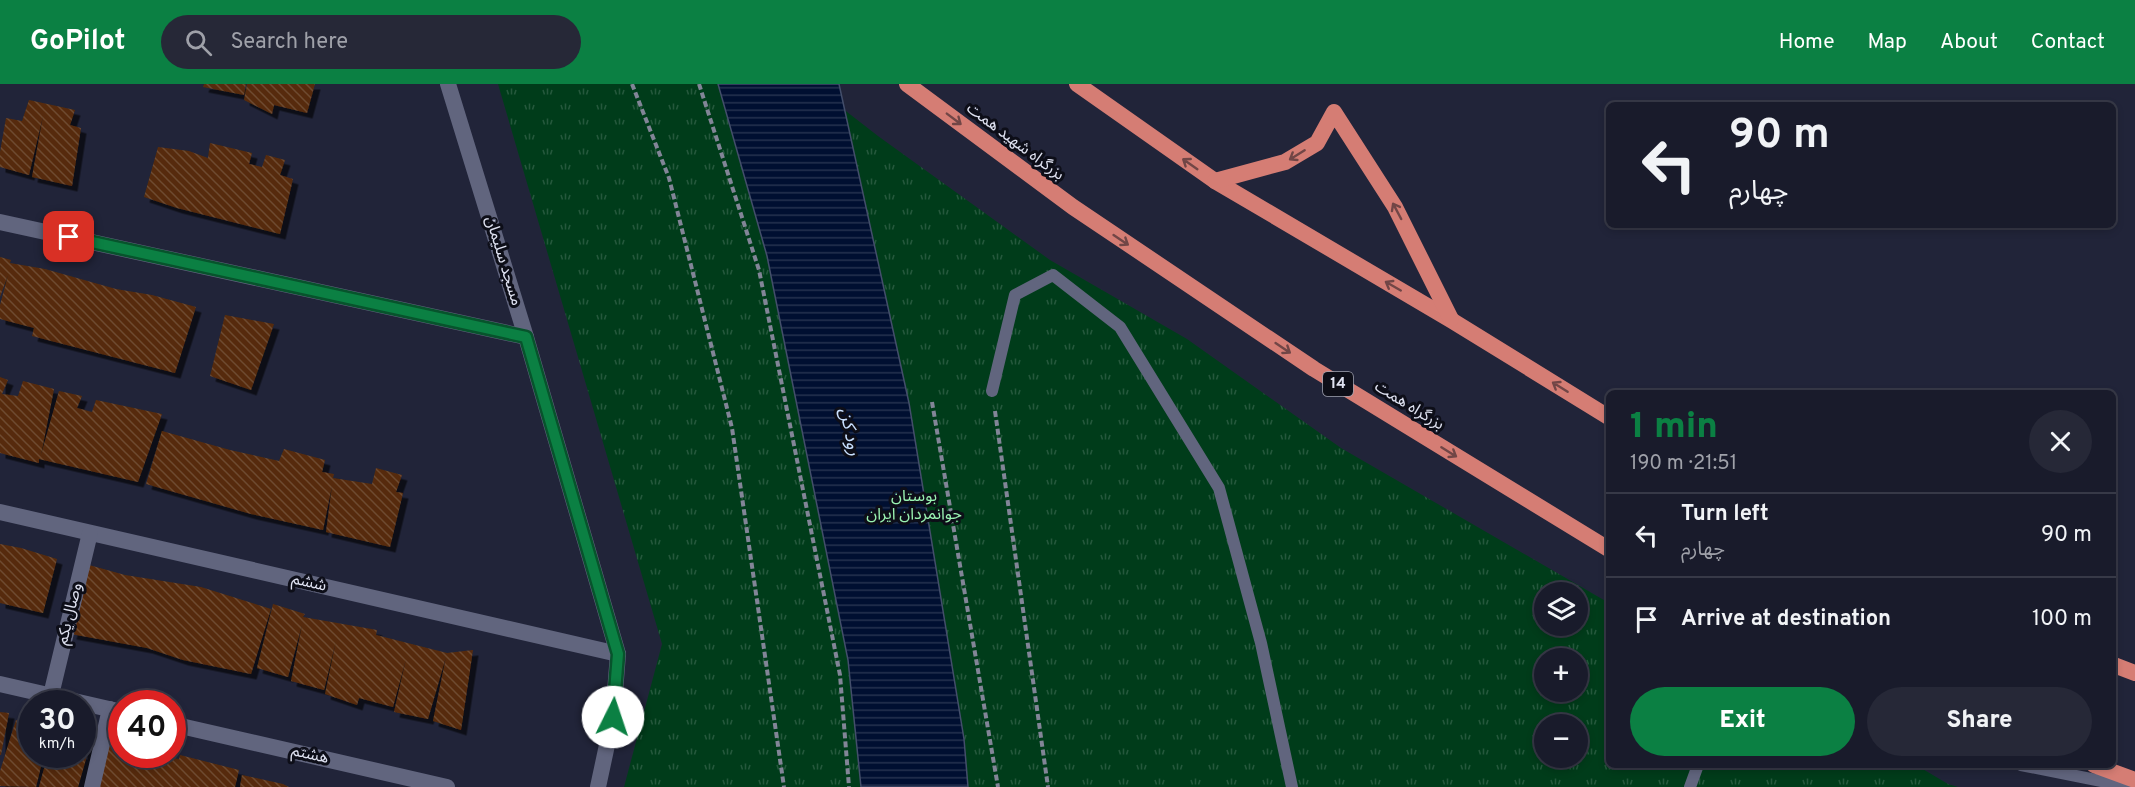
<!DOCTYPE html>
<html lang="en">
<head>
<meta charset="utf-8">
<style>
  :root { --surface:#191b2b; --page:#262837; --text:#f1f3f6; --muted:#9fa1a9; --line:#373947; --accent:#0b8043 }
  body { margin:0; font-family:Overpass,"Noto Sans Arabic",sans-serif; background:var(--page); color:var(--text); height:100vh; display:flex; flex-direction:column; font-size:22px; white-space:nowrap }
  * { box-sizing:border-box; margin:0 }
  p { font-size:20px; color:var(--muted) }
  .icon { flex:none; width:33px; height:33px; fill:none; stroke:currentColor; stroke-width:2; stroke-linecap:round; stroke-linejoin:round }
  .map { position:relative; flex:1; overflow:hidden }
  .sheet { position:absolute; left:1606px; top:306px; width:510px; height:378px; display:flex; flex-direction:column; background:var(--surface); border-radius:9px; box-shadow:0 3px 9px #0003,0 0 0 2px var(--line) }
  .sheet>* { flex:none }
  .top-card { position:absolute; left:1606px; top:18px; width:510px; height:126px; border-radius:9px; box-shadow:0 3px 9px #0003,0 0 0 2px var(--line); background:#191b2b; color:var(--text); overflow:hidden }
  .tools { position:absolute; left:1534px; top:498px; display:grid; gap:12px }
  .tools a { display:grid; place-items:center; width:54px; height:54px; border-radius:50%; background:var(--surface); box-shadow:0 3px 9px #0003,0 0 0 2px var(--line); font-size:30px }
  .speed { position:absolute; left:18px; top:606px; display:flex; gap:12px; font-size:30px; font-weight:700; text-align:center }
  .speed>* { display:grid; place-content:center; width:78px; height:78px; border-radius:50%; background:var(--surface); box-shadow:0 3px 9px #0003,0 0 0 2px var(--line); line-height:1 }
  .speed small { font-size:15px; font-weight:400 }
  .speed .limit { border:9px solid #d22; background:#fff; color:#111 }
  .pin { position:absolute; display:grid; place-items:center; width:51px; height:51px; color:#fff; margin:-26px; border-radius:12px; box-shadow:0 3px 9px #0006 }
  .me { position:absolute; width:66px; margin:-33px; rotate:4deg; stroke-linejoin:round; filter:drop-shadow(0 0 4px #0008) }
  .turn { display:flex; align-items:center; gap:21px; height:126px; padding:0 24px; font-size:27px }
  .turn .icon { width:78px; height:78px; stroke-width:2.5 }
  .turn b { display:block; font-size:42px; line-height:51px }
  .round { display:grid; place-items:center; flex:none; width:63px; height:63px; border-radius:32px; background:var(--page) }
  .overview { display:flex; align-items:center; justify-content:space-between; height:102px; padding:0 24px }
  h1 { font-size:36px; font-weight:800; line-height:45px; color:var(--accent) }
  .primary-button { display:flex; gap:12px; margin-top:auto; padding:12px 24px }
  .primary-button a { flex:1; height:69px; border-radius:36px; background:var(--accent); color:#fff; font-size:24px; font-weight:800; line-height:69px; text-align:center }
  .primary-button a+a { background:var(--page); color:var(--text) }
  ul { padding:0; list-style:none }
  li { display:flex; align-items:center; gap:18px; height:84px; padding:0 24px; border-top:2px solid var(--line) }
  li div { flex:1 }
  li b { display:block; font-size:22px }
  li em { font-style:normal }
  header { display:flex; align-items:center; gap:36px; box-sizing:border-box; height:84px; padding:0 30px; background:var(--accent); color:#fff }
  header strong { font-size:28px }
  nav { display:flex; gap:33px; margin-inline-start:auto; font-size:21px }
  .search { width:420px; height:54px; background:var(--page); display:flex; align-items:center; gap:15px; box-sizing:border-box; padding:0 21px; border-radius:33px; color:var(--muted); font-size:22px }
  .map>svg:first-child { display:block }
  .grass { fill:url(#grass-tufts); fill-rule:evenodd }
  .water { fill:url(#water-rules); stroke:#434e6b; stroke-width:1.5 }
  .building { fill:url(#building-back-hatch); filter:url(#shadow) }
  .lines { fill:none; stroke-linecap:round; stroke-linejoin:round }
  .path { stroke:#828597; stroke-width:4; stroke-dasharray:6 3; stroke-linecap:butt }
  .service { stroke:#61657e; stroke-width:12 }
  .minor { stroke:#61657e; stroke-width:16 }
  .tertiary { stroke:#61657e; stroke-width:16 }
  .trunk { stroke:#d57d74; stroke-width:16 }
  .oneway { stroke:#714646 }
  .route-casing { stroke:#07532c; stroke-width:15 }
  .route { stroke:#0b8043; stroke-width:10 }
  .labels { text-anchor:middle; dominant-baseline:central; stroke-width:6; stroke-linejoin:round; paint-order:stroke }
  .shield { fill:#0d0e18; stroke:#a0a2b0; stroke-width:1.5 }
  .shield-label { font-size:15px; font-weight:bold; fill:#dfe2f1 }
  .street-label { font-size:16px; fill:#dfe2f1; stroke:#0d0e18 }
  .park-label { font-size:16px; fill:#9af3b2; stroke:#0d0e18 }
  .water-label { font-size:18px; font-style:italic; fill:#c9e0ff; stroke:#0d0e18 }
</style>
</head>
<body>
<header>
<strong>GoPilot</strong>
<div class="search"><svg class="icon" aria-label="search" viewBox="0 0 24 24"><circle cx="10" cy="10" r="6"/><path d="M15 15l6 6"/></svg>Search here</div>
<nav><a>Home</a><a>Map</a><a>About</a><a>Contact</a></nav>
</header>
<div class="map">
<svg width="2135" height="703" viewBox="0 0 2135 703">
  <defs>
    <pattern id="grass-tufts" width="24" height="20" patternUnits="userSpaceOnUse" patternTransform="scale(1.5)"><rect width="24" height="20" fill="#003c1a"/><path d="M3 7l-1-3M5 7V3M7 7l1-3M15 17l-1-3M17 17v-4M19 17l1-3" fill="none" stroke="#25583c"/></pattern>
    <pattern id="water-rules" width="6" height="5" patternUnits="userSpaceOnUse" patternTransform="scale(1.5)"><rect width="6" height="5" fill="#000f31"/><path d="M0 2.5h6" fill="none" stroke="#25324f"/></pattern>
    <pattern id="building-back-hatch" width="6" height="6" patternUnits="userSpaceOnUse" patternTransform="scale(1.5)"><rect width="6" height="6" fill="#562c0c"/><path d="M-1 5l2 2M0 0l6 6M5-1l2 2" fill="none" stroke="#6e4a30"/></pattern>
    <filter id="shadow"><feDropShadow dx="5.5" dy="5.5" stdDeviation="0" flood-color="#0009"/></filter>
  </defs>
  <rect width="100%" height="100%" fill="#212439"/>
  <path class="grass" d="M498,0H811L878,52L1050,176L1187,255L1341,364L1609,519L1610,681H1916L1948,700L1958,703H624L662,560ZM1545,508H1578V542H1545ZM1545,574H1578V608H1545ZM1545,640H1578V674H1545Z"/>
  <polygon class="water" points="718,0 839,0 909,319 964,655 968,703 861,703 848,576 767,172"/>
  <g class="building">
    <polygon points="204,0 246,0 244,11 203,3"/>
    <polygon points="247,0 315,0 307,29 274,21 272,30 244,16"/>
    <polygon points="29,16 75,26 70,41 81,44 72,102 32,93 43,32 29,91 0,83 0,68 6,34 22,37"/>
    <polygon points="210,59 252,69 249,80 262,83 266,71 285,76 280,91 293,95 280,150 177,124 144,113 158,63 189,67 208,74"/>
    <polygon points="0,173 11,176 10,179 45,185 116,205 152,211 196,223 175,289 32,252 34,244 0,235 0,221 8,191 0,213"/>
    <polygon points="225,231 274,240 251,306 210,292"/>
    <polygon points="0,293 8,296 2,310 18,312 23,297 54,305 41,371 59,307 82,312 77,324 92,328 96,316 162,330 138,398 39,375 39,379 0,369"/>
    <polygon points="162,347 230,366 279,377 284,365 325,376 322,388 334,390 333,394 372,400 376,384 402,391 396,408 403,409 390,463 326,448 332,402 323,446 251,430 146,400"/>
    <polygon points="0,460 21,464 57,475 43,529 0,519"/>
    <polygon points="89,481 125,491 201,503 271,525 251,590 183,576 147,564 71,550"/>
    <polygon points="273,520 305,530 303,533 377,546 376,551 447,569 473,566 461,646 433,637 446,573 428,635 394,628 406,575 393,623 359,614 357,621 325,610 336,557 324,606 291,597 302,541 288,593 257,584"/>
    <polygon points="0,628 9,629 1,671 0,671"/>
    <polygon points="16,636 32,639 32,670 44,670 36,703 0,702 0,687"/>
    <polygon points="82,652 92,654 78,703 39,703 48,670 82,670"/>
    <polygon points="107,661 122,665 122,670 148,670 179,675 180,671 239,686 235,703 97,703"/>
    <polygon points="242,691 283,700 289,703 240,703"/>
  </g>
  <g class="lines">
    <g class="path">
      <polyline points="632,0 669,94 732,344 784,703"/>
      <polyline points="699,0 759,186 840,591 849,703"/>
      <polyline points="932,318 998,703"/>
      <polyline points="995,327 1048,703"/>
    </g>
    <g class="service">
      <polyline points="992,307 1015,211 1053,191 1120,243 1219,404 1261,559 1292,703"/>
      <polyline points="2021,681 2131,703"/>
      <polyline points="1690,703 1698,681"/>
    </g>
    <g class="minor">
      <polyline points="0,138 526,253"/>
      <polyline points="0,428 618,570"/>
      <polyline points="0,600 122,628"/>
      <polyline points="51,611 90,449"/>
      <polyline points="172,640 447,703"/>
      <polyline points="92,703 110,625"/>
    </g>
    <polyline class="tertiary" points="448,0 526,253 618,570 613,633 598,703"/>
    <g class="trunk">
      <polyline points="907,0 1073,123 1314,285 1610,466"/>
      <polyline points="1077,0 1215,97 1451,236 1610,334"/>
      <polyline points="1215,97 1285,78 1317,59 1334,28 1395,123 1451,235"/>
      <polyline points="2114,581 2135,589"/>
      <polyline points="2094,681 2135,696"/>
    </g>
  </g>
  <defs><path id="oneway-shaft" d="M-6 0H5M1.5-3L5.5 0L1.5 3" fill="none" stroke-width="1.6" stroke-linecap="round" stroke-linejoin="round" transform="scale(1.5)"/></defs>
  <g class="oneway">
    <use href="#oneway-shaft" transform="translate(954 35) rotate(37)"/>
    <use href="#oneway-shaft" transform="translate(1297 71) rotate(148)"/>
    <use href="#oneway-shaft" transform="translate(1190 80) rotate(-145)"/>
    <use href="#oneway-shaft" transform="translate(1397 127) rotate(-118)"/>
    <use href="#oneway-shaft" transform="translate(1121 156) rotate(34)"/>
    <use href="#oneway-shaft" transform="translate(1393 202) rotate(-150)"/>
    <use href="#oneway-shaft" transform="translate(1283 264) rotate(34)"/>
    <use href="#oneway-shaft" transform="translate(1560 303) rotate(-148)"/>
    <use href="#oneway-shaft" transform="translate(1449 368) rotate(32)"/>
  </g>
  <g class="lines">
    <g class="route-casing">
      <polyline id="route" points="69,153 526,253 618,570 613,633"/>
    </g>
    <use href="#route" class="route"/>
  </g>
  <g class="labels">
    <rect class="shield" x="1323" y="288" width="30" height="24" rx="4.5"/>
    <g class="shield-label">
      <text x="1338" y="300">14</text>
    </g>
    <g class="street-label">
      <text transform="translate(1015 58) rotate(37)">بزرگراه شهید همت</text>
      <text transform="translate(503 177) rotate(73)">مسجد سلیمان</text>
      <text transform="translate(1409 322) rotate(32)">بزرگراه همت</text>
      <text transform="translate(309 499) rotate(13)">ششم</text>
      <text transform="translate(70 530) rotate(-76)">وصال یکم</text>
      <text transform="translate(310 671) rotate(13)">هشتم</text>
    </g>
    <g class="park-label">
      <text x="914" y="413">بوستان<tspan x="914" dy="18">جوانمردان ایران</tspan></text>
    </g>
    <g class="water-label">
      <text transform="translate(849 348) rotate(79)">رود کن</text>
    </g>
  </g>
</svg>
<div class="tools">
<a><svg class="icon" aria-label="layers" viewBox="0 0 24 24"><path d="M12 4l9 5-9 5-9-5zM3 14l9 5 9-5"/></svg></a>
<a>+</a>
<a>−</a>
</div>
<div class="speed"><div>30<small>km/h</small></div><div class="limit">40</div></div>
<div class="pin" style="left:69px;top:153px;background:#d93025"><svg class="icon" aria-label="arrive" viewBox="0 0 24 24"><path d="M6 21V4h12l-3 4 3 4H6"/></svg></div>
<svg class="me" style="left:613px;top:633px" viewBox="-20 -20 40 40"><circle r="19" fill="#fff"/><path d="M0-13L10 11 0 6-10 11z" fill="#0b8043"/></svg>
<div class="top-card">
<div class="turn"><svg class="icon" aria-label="left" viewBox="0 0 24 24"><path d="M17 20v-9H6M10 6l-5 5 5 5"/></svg><div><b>90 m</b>چهارم</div></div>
</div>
<section class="sheet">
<div class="overview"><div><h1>1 min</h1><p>190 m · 21:51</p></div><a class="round"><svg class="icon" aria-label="close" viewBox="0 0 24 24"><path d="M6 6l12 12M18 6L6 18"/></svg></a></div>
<ul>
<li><svg class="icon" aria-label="left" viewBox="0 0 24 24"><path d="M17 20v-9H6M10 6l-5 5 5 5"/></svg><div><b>Turn left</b><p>چهارم</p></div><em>90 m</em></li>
<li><svg class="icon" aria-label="arrive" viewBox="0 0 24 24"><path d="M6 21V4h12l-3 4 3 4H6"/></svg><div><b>Arrive at destination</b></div><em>100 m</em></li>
</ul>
<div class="primary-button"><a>Exit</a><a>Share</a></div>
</section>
</div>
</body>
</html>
